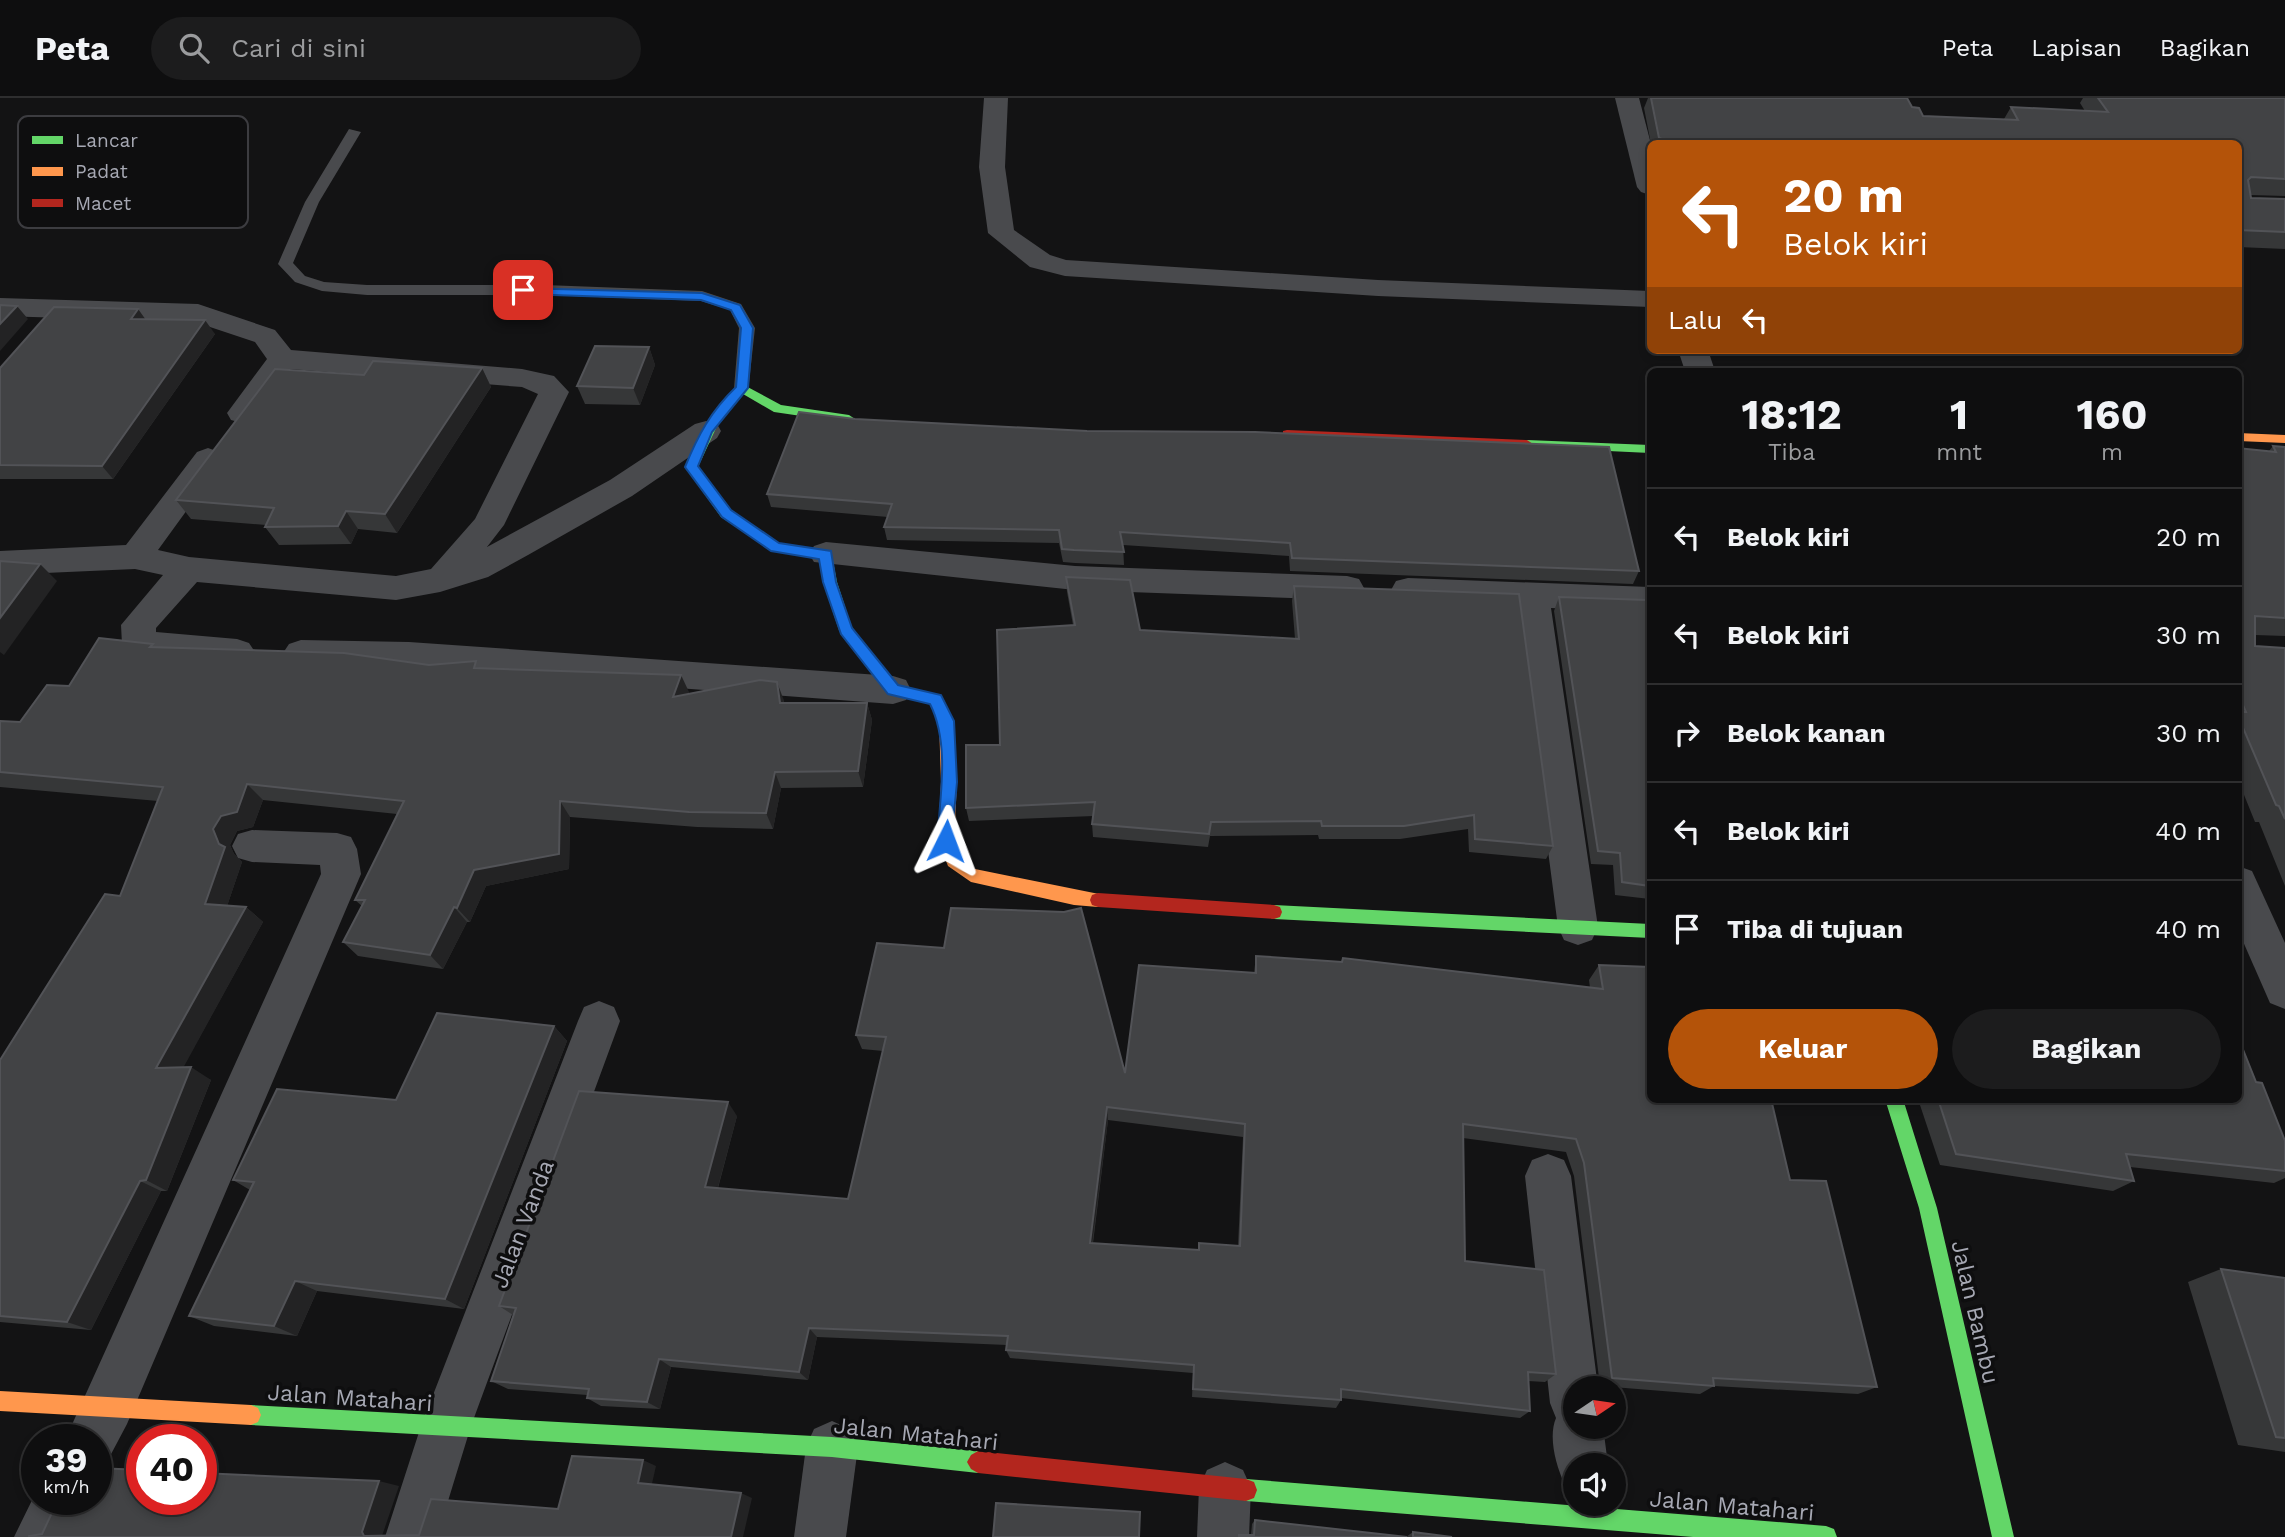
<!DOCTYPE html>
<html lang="id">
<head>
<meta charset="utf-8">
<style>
  :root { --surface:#0e0e0f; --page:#1c1c1d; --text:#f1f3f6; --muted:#9b9c9e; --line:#2e2e2f; --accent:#b45309 }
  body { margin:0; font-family:"Work Sans",sans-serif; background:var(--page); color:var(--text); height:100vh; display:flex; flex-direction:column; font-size:26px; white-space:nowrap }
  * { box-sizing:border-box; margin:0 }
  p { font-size:23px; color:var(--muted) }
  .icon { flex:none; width:38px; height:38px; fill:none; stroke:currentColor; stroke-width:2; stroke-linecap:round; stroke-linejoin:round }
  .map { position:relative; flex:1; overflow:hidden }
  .drawer { position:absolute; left:1647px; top:270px; width:595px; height:735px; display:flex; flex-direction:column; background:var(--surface); border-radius:10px; box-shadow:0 4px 10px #0003,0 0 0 2px var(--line) }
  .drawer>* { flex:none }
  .hud { position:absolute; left:1647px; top:42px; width:595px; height:214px; border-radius:10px; box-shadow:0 4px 10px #0003,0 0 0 2px var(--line); background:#b45309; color:#fff; overflow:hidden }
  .needle { width:46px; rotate:77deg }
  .buttons { position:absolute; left:1563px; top:1278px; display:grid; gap:14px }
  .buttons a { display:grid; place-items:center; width:63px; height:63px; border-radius:50%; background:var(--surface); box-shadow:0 4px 10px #0003,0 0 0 2px var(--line); font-size:35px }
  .speed { position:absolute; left:21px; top:1326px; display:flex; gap:14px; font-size:35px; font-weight:700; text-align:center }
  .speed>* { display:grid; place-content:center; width:91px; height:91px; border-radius:50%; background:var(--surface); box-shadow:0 4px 10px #0003,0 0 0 2px var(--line); line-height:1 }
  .speed small { font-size:18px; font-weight:400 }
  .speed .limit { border:10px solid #d22; background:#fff; color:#111 }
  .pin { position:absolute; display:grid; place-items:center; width:60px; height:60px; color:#fff; margin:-30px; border-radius:14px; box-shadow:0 4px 10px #0006 }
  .me { position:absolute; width:77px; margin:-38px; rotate:3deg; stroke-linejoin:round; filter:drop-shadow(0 0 5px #0008) }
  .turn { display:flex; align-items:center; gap:24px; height:147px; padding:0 21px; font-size:32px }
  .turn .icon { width:91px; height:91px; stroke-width:2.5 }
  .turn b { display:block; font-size:49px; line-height:60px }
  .then { display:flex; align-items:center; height:66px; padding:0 21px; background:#0003; gap:14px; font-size:26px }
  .eta { display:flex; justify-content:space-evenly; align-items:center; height:119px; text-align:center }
  .eta b { font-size:42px; font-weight:700; line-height:49px }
  .cta { display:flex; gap:14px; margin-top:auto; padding:14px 21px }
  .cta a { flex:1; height:80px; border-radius:42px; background:var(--accent); color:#fff; font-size:28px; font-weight:700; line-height:80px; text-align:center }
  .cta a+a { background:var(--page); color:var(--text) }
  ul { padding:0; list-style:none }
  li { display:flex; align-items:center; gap:21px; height:98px; padding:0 21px; border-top:2px solid var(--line) }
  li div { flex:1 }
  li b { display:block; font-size:26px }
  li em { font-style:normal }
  header { display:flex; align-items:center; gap:42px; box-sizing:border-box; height:98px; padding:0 35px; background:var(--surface); border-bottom:2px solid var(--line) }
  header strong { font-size:33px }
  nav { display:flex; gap:38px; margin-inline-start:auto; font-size:24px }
  .search { width:490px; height:63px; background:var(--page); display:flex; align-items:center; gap:18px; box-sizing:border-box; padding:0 24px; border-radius:38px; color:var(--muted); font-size:26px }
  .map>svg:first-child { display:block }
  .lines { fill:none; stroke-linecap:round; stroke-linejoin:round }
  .lane { fill:#494a4d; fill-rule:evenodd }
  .street { fill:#494a4d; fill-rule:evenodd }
  .fast { fill:#63d668; fill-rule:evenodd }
  .slow { fill:#ff974d; fill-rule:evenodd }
  .jam { fill:#b3261e; fill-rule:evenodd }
  .wall { fill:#363738; fill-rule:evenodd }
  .shaded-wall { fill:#232324 }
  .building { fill:#424345; stroke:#525357; stroke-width:2; fill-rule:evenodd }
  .route { fill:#1a73e8; stroke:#114b97; stroke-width:2 }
  .labels { text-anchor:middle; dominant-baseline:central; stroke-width:7; stroke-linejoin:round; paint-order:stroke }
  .near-street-label { font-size:23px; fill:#a6a8b3; stroke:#0e0e0f }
  .key { fill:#0e0e0f; stroke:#3c3c40; stroke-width:2 }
  .key-label { font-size:19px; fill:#a6a8b3 }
</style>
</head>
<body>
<header>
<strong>Peta</strong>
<div class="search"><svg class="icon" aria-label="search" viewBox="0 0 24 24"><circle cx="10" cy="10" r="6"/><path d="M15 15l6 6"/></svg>Cari di sini</div>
<nav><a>Peta</a><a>Lapisan</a><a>Bagikan</a></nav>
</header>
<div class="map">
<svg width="2285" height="1439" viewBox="0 0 2285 1439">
  <rect width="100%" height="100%" fill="#131314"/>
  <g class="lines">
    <polygon class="lane" points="349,31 361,34 319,104 293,165 305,178 324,184 367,187 545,187 702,193 741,206 755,230 748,294 736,294 734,290 739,230 730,212 701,203 545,197 367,197 322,193 295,184 278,166 305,104"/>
    <g class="street">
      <polygon points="984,0 1008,0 1005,69 1014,132 1050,157 1066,162 1378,182 1650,193 1650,209 1378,198 1065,178 1030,169 988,135 979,69"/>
      <polygon points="1615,0 1639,0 1651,46 1650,97 1641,94 1637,89"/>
      <polygon points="0,200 198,206 275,232 291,252 522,271 554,278 569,294 504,427 487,449 610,382 695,326 706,323 717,326 721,333 717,340 632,398 528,457 488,479 440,494 396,502 197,484 156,530 156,534 237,541 249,545 255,554 249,563 237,567 140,559 128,555 122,546 121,527 163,477 135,471 0,477 0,453 126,447 197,354 208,350 219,354 224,361 158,452 189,459 396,478 431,471 475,421 538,296 522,289 290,271 253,322 242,325 231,322 227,315 267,261 255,244 195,224 0,218"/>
      <polygon points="1678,252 1708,252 1715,273 1685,273"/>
      <polygon points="826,444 1075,468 1347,478 1359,481 1364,490 1359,499 1347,502 1075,492 814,464 809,456 814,448"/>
      <polygon points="1408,480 1650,489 1650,514 1551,510 1598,829 1592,842 1578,847 1564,842 1558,829 1516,508 1408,504 1396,501 1391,492 1396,483"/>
      <polygon points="301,542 409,544 893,578 906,582 911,592 906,602 893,606 409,570 301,568 289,564 283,555 289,546"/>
      <polygon points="252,732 337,735 351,739 357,751 361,776 127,1326 109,1360 96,1365 96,1342 65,1342 321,776 320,767 252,764 238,760 232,748 238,736"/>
      <polygon points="2238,768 2252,773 2285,845 2285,911 2270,905 2238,832"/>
      <polygon points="599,903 614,909 620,923 471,1328 437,1439 385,1439 421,1328 578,923 584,909"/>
      <path d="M1548,1056L1564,1062L1571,1078L1598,1290H1575V1328H1603L1608,1367H1575V1390L1564,1385C1556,1367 1548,1339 1556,1320L1550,1305L1525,1078L1532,1062Z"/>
      <polygon points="832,1323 850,1331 858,1349 846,1439 794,1439 806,1349 814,1331"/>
      <polygon points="1225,1364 1243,1372 1251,1390 1249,1439 1197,1439 1199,1390 1207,1372"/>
      <polygon points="37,1392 37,1402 86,1402 69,1439 14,1439"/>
    </g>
    <g class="fast">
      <polygon points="742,286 781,307 849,317 855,321 849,325 774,314 743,296 717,328 698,369 731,413 779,445 831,453 837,484 852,530 898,588 900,592 898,596 888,596 839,532 823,484 820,460 771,452 721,419 685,369 708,323 738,287"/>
      <polygon points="1527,342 1650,347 1650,355 1523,349 1523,343"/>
      <polygon points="1274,807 1650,826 1650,840 1274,821 1268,819 1266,814 1268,809"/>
      <polygon points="1885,1001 1903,1001 1937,1110 2014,1439 1992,1439 1919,1110"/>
      <polygon points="251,1307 832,1339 978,1353 985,1357 989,1364 985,1371 978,1375 832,1359 251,1327 244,1324 241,1317 244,1310"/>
      <polygon points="1246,1381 1826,1428 1834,1431 1837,1439 1693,1439 1246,1403 1238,1400 1235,1392 1238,1384"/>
    </g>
    <g class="slow">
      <polygon points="2238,335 2285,337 2285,345 2238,343"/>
      <polygon points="893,586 941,597 953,623 957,684 954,743 960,759 975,771 1104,797 1106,802 1104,807 1098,809 1074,807 971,784 948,768 938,743 941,684 939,623 931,606 888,596 886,592"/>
      <polygon points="0,1293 251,1307 258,1310 261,1317 258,1324 251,1327 0,1313"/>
    </g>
    <g class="jam">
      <polygon points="1287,332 1527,342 1533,346 1527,350 1283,339 1283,333"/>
      <polygon points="1098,795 1274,807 1280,809 1282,814 1280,819 1274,821 1098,809 1092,807 1090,802 1092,797"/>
      <polygon points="978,1353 1246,1381 1254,1384 1257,1392 1254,1400 1246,1403 978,1375 971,1371 967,1364 971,1357"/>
    </g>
  </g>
  <g class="wall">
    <polygon points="1648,0 1912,9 1923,18 2004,21 2011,9 2085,13 2080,5 2083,0 2285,0 2285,98 2250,97 2251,100 2285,101 2285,151 2238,149 2238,46 1651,46 1644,10"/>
    <polygon points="138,211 145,221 215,236 113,381 0,381 0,270"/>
    <polygon points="649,249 655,267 640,307 585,306 577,288"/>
    <polygon points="482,270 491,289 397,435 358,431 351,446 279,447 265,429 266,427 191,421 176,402 364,277"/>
    <polygon points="799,314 1639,473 1633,486 1290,473 1289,458 1123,447 1124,467 1075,465 1063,464 1059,445 887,442 884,429 888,419 771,409 767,396"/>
    <polygon points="2273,348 2285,349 2285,538 2255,537 2255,548 2285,550 2285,788 2259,724 2255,724 2238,682 2238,350 2269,353"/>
    <polygon points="1066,479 1140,532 1295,541 1292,503 1294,488 1553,748 1546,761 1469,754 1468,731 1400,741 1319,741 1318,737 1210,738 1208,749 1093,739 1092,726 1094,718 969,723 966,710 1000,647 1073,527 1067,494"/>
    <polygon points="1559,499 1650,516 1650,801 1615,797 1613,767 1591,766 1554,513"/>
    <polygon points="156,550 480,570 689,594 688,596 783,600 784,605 867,605 872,622 863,689 781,690 773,731 697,729 570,719 569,771 486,788 470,824 467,824 443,871 358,858 343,844 362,808 355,802 397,716 263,702 253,729 237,733 230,747 234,756 242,764 227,808 246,809 263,824 183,969 211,982 167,1093 161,1093 91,1232 0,1224 0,962 120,798 158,703 0,689 0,623 20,624 69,588"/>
    <path d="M877,845L1125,975L1254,875L1256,858L1341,864L1343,860L1590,890L1589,882L1599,867L1790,1082L1877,1289L1858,1296L1714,1288L1700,1296L1600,1288L1574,1078L1566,1054L1463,1040L1465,1163L1556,1276L1545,1284L1528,1283L1530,1313L1520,1320L1341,1300V1302L1336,1310L1192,1299L1193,1275L1010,1260L1006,1252L1007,1247L817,1239L808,1282L671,1269L660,1311L601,1308L587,1300V1297L508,1291L491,1283L513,1217L499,1208L737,1018L718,1090L848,1101L883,953L862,951L856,937ZM1108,1022L1243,1039L1238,1148L1199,1145L1198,1152L1093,1145Z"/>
    <polygon points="554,928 567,943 464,1211 317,1193 297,1238 214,1228 189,1218 250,1092 233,1082 396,1002"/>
    <polygon points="2256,984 2285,1043 2285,1080 2274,1085 2130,1069 2134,1083 2113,1093 1940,1067 1918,1001 2238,1001"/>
    <polygon points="2221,1171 2285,1180 2285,1354 2238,1347 2188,1184"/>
    <polygon points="1255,1422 1406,1439 1413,1434 1452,1439 1238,1439 1239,1437 1251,1437 1252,1426"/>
  </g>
  <g class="shaded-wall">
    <polygon points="17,208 28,221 0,253 0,226"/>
    <polygon points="138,211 148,225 131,221"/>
    <polygon points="205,222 215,236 113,381 102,368"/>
    <polygon points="649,249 655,267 640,307 633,290"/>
    <polygon points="482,270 491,289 397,435 385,416"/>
    <polygon points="346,413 358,431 351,446 338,428"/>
    <polygon points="40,466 57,483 4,557 0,554 0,520"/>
    <polygon points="681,577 689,594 680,616 673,599"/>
    <polygon points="777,584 783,600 786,622 780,605"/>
    <polygon points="867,605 872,622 863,689 858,673"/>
    <polygon points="775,674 781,690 773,731 766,715"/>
    <polygon points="247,686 263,702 253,729 237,733 230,747 234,756 242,764 223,820 205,806 219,746 213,731 221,718"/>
    <polygon points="560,703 570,719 569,771 486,788 470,824 457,810 474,772"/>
    <polygon points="246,809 263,824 176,983 156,970"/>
    <polygon points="454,809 467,824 443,871 430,857"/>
    <polygon points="554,928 567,943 464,1211 445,1201"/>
    <polygon points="191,969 211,982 167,1093 146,1082"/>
    <polygon points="728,1004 737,1018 715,1100 705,1089"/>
    <polygon points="1107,1009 1108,1022 1091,1156 1090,1145"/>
    <polygon points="140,1083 161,1093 91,1232 67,1224"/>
    <polygon points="295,1183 317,1193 297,1238 274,1228"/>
    <polygon points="809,1230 817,1239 808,1282 799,1274"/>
    <polygon points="659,1261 671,1269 660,1311 647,1304"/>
    <polygon points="643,1362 656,1368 651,1390 638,1385"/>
    <polygon points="379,1383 399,1388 382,1438 364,1438 362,1434"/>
    <polygon points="741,1395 752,1400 743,1439 731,1439"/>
  </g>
  <g class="building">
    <polygon points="1651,0 1907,0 1912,9 1919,10 1923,18 2018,22 2011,9 2108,14 2098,0 2285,0 2285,81 2251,79 2248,82 2251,100 2285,101 2285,134 2238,132 2238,46 1663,46 1662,41 1659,40"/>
    <polygon points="0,207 17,208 0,226"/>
    <polygon points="54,209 138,211 131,221 205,222 102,368 0,367 0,270"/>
    <polygon points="595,248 649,249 633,290 577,288"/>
    <polygon points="373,263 482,270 385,416 346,413 338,428 265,429 274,410 176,402 275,271 364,277"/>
    <polygon points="799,314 855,321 1087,333 1255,334 1609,349 1639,473 1292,460 1290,445 1120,434 1124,454 1074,452 1062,451 1059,432 884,429 892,406 767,396"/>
    <polygon points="2273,348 2285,349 2285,520 2255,518 2255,548 2285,550 2285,721 2279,708 2276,707 2238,618 2238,614 2246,614 2238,596 2238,350 2276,354"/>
    <polygon points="0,463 40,466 0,520"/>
    <polygon points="1066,479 1130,482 1140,532 1299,541 1294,488 1519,496 1553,748 1475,741 1474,717 1404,728 1322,728 1321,723 1211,724 1209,736 1092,726 1095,704 966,710 966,647 1000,647 997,532 1075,527"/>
    <polygon points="1559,499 1647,502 1650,516 1650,788 1622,784 1620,755 1598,753"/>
    <polygon points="99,540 153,546 150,549 344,555 429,567 476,563 474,570 681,577 673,599 760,582 777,584 780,605 867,605 858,673 775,674 766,715 689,714 560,703 559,756 474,772 457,810 454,809 430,857 343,844 365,802 355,802 404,703 247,686 237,714 221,718 213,731 219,746 225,749 205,806 246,809 156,970 191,969 146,1082 140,1083 67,1224 0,1218 0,962 105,796 120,798 163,689 0,674 0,623 20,624 47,587 69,588"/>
    <path d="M951,810L1064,814L1081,810L1125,975L1139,867L1256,875V858L1342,864L1343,860L1603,891L1599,867L1650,869V1001H1771L1790,1082L1826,1083L1877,1289L1713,1280L1714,1288L1612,1280L1584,1065L1576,1041L1463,1026L1465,1163L1544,1172L1556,1276L1528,1274L1530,1313L1341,1291V1302L1193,1291L1194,1267L1006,1252L1008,1238L809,1230L799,1274L659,1261L647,1304L587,1300L589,1291L491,1283L516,1210L499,1208L579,993L728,1004L705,1089L848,1101L886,939L856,937L877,845L944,850ZM1107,1009L1245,1026L1240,1148L1199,1145V1152L1090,1145Z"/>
    <polygon points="437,915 554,928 445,1201 295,1183 274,1228 189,1218 254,1084 233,1082 277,991 396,1002"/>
    <polygon points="2238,939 2256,984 2262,985 2285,1043 2285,1073 2126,1056 2134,1083 1956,1056 1938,1001 2238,1001"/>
    <polygon points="2221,1171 2285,1180 2285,1340 2276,1339"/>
    <polygon points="572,1358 643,1362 638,1385 741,1395 731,1439 29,1439 29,1438 42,1436 58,1402 96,1402 96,1370 142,1372 142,1402 201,1402 201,1375 379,1383 362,1434 364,1438 419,1437 431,1401 558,1411"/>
    <polygon points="996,1405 1140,1414 1139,1439 993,1439"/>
    <polygon points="1255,1422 1407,1439 1239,1439 1239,1437 1254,1437"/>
    <polygon points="1413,1434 1452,1439 1413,1439"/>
  </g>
  <path class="route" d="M519,190L702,195L740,207L753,230L748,290L712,334L698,368L731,412L779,445L831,453L836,484L852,530L898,587L941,597L954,623L957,684L951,747L946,749L937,743C940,700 950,645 930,606L888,596L841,536L823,484L819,461L771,453L722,419L685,369C698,337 711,313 736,289L741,230L731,212L701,202L523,196L518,192Z"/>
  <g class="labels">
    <g class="near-street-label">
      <text transform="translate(523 1126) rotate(-69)">Jalan Vanda</text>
      <text transform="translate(1975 1214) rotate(77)">Jalan Bambu</text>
      <text transform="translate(350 1300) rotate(4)">Jalan Matahari</text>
      <text transform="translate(916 1336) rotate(6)">Jalan Matahari</text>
      <text transform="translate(1732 1408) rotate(5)">Jalan Matahari</text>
    </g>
  </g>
  <rect x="18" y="18" width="230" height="112" rx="10" class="key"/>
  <rect x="32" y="38" width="31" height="8" fill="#63d668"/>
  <rect x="32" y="69" width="31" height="9" fill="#ff974d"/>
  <rect x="32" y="101" width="31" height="8" fill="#b3261e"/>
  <g class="key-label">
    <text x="75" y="49">Lancar</text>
    <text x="75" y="80">Padat</text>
    <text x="75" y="112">Macet</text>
  </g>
</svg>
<div class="buttons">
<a><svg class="needle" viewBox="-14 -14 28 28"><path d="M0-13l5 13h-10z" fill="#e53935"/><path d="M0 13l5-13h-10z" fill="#9b9c9e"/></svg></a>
<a><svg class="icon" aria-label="sound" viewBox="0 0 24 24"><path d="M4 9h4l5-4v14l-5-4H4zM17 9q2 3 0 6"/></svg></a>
</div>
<div class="speed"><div>39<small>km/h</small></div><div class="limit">40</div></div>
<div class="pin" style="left:523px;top:192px;background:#d93025"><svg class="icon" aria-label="arrive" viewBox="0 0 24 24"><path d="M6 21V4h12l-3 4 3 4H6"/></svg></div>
<svg class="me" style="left:946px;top:743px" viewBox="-20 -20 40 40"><path d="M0-17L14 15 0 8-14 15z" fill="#1a73e8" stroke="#fff" stroke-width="4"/></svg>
<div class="hud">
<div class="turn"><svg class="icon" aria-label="left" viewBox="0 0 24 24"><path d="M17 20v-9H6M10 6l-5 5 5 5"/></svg><div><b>20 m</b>Belok kiri</div></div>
<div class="then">Lalu<svg class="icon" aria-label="left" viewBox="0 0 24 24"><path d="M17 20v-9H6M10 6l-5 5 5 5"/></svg></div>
</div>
<section class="drawer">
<div class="eta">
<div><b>18:12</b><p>Tiba</p></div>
<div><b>1</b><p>mnt</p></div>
<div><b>160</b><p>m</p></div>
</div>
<ul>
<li><svg class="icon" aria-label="left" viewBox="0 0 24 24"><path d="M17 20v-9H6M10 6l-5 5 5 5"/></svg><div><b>Belok kiri</b></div><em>20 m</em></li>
<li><svg class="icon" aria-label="left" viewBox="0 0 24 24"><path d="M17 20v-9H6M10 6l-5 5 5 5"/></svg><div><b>Belok kiri</b></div><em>30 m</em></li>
<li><svg class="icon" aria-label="right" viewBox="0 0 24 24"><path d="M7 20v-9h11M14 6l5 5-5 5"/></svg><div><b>Belok kanan</b></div><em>30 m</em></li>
<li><svg class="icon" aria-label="left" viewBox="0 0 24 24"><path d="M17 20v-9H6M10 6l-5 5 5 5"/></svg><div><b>Belok kiri</b></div><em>40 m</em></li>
<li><svg class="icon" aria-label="arrive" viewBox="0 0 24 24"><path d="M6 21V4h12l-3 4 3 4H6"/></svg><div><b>Tiba di tujuan</b></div><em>40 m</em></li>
</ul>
<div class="cta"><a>Keluar</a><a>Bagikan</a></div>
</section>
</div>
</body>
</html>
